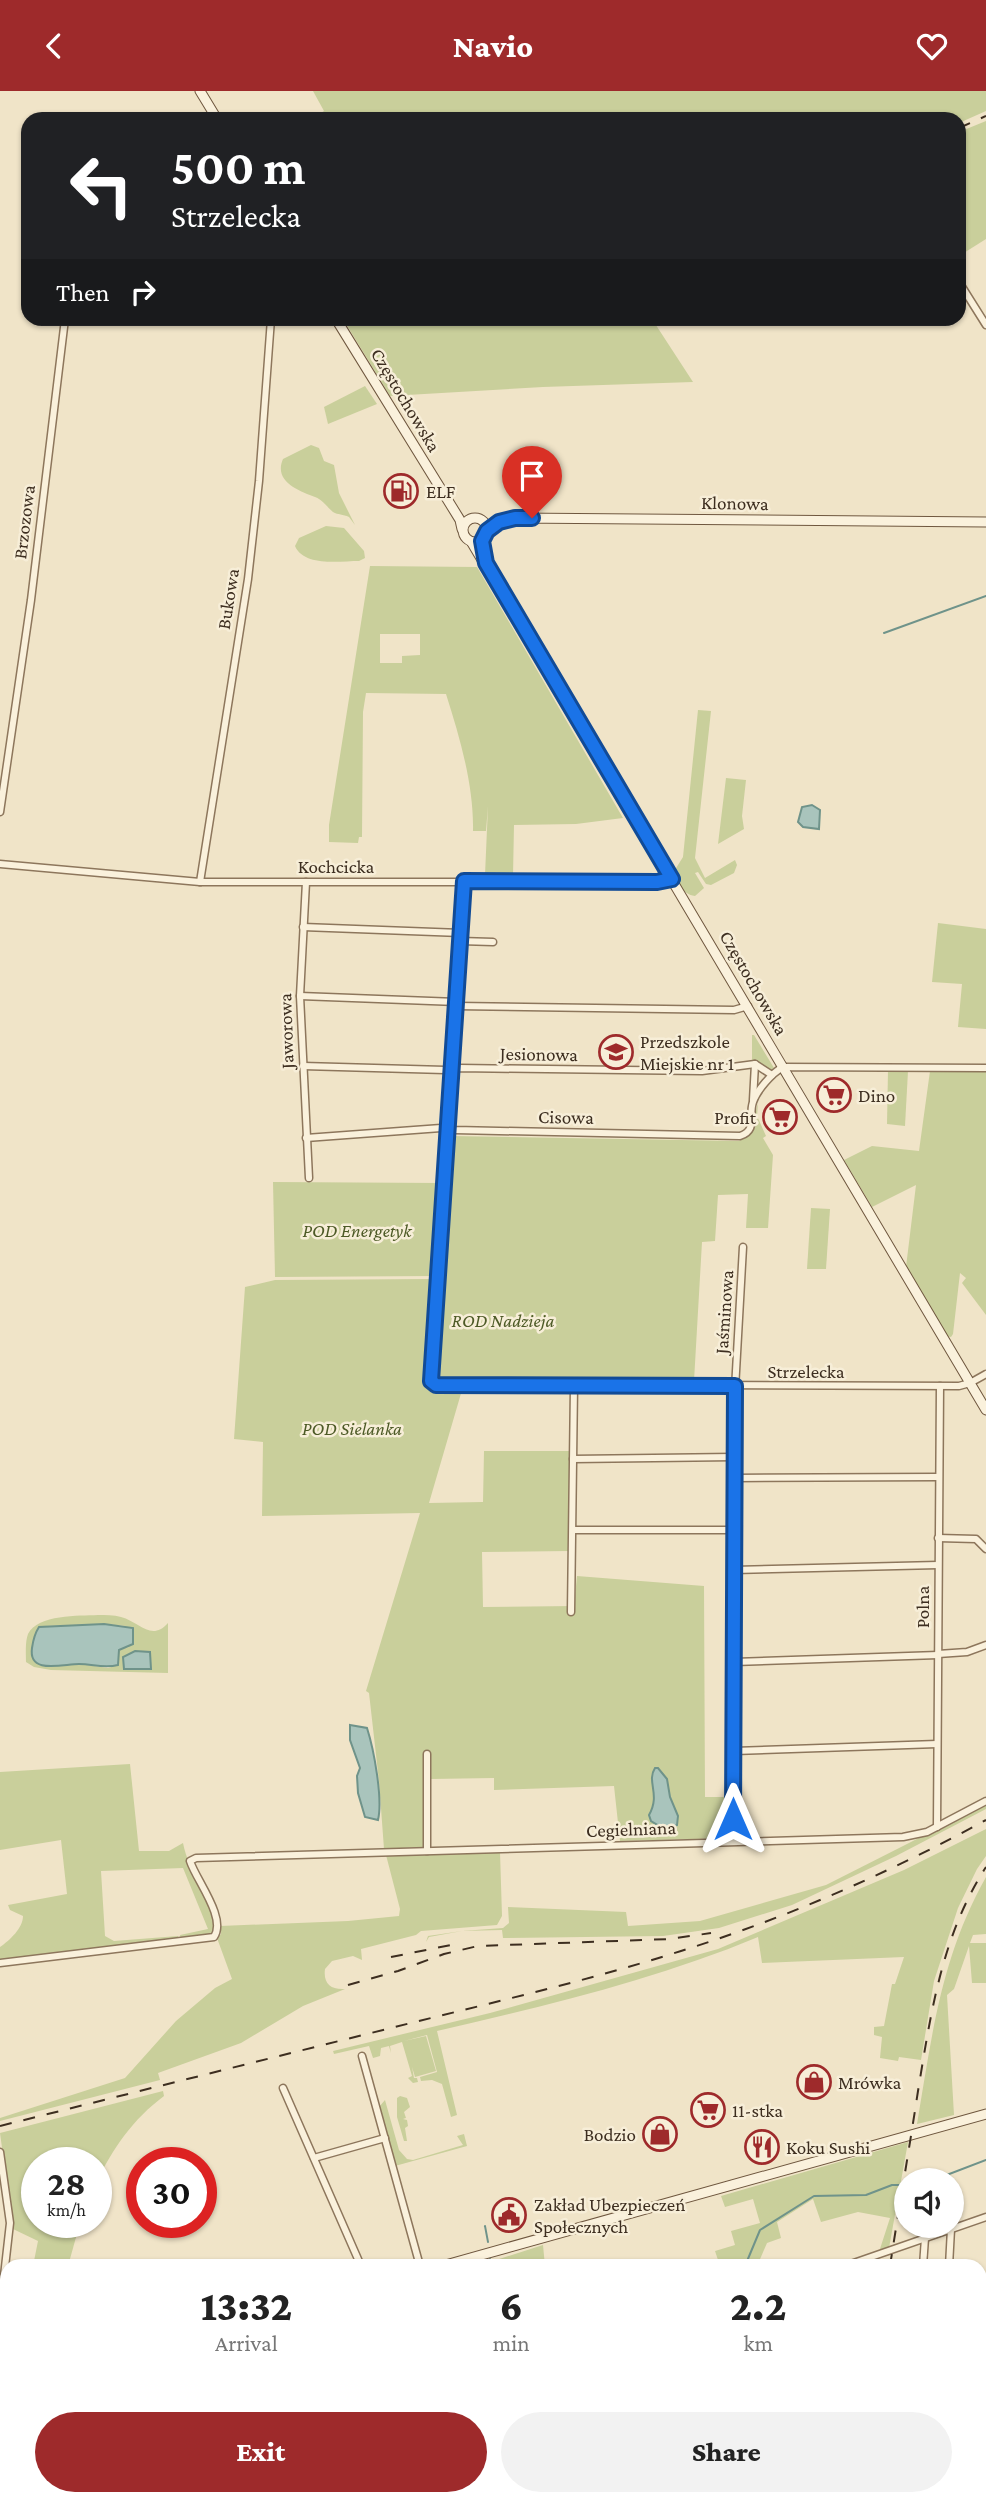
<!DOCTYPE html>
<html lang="en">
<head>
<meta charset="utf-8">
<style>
  :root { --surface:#fff; --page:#f2f2f2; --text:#222; --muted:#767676; --accent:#9e2a2b }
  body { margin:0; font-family:"Crimson Pro",serif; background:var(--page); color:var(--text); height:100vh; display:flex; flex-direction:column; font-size:26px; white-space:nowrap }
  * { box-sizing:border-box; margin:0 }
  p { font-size:23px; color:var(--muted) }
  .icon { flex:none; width:38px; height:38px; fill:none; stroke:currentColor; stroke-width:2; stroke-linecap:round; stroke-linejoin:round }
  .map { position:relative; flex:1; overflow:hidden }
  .side { position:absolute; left:0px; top:2168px; width:987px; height:247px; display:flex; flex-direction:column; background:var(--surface); border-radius:21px 21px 0 0; box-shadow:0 2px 5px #0004 }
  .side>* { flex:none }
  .guide { position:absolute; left:21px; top:21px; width:945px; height:214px; border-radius:21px; box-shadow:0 2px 5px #0004; background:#202124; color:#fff; overflow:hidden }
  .buttons { position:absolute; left:894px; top:2077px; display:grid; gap:14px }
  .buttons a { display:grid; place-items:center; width:70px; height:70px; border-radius:50%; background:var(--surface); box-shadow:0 2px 5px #0004; font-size:35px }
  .speed { position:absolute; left:21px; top:2056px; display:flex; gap:14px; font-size:35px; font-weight:700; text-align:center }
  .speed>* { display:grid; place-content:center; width:91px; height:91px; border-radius:50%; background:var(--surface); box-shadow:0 2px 5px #0004; line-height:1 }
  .speed small { font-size:18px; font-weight:400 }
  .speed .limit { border:10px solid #d22; background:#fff; color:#111 }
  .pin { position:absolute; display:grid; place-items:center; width:60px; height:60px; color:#fff; margin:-72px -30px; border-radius:50% 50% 50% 0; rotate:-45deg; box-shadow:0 0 7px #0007 }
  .pin .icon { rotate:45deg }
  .me { position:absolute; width:77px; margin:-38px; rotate:0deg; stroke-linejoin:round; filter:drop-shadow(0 0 5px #0008) }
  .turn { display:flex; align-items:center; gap:24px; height:147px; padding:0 35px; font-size:32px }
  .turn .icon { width:91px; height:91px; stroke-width:2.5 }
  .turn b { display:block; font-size:49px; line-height:60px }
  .then { display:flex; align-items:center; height:66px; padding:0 35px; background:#0003; gap:14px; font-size:26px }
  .eta { display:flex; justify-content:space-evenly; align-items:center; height:119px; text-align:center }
  .eta b { font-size:42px; font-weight:800; line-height:49px }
  .action { display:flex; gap:14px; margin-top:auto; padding:14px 35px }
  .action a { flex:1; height:80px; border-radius:42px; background:var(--accent); color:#fff; font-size:28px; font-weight:800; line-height:80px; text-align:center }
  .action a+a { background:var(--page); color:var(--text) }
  header { display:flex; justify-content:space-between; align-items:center; height:91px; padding:0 35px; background:var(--accent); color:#fff; font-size:32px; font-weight:800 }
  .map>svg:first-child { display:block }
  .green { fill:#c9cf9b; fill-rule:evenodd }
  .water { fill:#a9c4bc; stroke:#6f938a; stroke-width:2 }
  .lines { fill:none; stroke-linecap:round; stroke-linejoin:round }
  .stream { stroke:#6f938a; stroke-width:2 }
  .street-casing { stroke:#8d765c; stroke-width:9 }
  .secondary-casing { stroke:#6f573f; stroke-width:11 }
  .street { stroke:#faf1dc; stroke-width:6 }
  .secondary { stroke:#faf1dc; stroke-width:9 }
  .rail { stroke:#3d2e20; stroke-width:2; stroke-dasharray:12 12; stroke-linecap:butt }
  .route-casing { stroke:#114b97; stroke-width:18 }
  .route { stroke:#1a73e8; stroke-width:12 }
  .labels { text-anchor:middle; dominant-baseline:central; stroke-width:5; stroke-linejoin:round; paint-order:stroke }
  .street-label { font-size:19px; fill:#3d2e20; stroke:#f7eed8 }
  .poi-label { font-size:19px; fill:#3d2e20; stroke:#f7eed8; text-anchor:start }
  .park-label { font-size:19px; font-style:italic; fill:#4d5a26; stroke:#f7eed8 }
</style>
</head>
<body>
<header><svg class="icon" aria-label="back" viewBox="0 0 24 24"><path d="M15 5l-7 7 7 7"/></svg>Navio<svg class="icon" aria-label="heart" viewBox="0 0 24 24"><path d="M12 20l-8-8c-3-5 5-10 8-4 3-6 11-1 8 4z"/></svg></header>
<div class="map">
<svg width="986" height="2414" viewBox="0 0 986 2414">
  <rect width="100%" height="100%" fill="#f0e4c8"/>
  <g class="green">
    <polygon points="313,0 986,0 986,20 959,32 959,28 312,28 324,20"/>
    <polygon points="986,30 986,148 959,165 959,41"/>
    <polygon points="343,228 652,228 693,291 543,296 390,305"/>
    <polygon points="365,295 377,313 328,333 324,316"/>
    <path d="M311,354L319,357L324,370L334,374L339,402L355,434L349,426C343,423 338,424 333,421C327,416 323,409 315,406C300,400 273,391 283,368Z"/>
    <path d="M326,435L344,437L364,460L365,467L359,470C340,470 304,476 295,455L299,447Z"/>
    <path d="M370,475L477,476L623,727L576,733L514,734L513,785L485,784L488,715L486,740H473C474,695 460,647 446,603L366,602L363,621L362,746H359L358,752L329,751V734ZM380,543H420V564L402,565V572H380Z"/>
    <path d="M698,619L711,620L695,767L705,787L735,769L737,774L734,782L711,794L706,793L698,781L695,782L704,797L695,805C682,803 679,793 673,782L683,766Z"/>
    <polygon points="726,687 746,689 742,725 744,738 718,753"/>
    <polygon points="938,832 986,838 986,938 958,936 962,893 932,891"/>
    <polygon points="752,944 754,944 774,977 772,979 759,972 752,971"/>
    <polygon points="888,979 908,980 905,1035 887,1033"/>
    <polygon points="930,980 986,980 986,1224 962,1192 966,1187 960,1182 953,1243 951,1246 946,1245 906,1176 916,1094 872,1116 844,1069 872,1055 919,1060"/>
    <path d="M758,1012L757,1025L766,1045L763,1047L773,1064L768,1137H746L748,1103L718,1104L715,1150L702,1151L694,1290H439L436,1287L452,1045L739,1050C757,1041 753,1028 758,1012Z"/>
    <polygon points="273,1091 441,1092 435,1185 275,1186"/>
    <polygon points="811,1117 830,1118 826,1178 807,1178"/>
    <path d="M434,1188L427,1298L462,1299L429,1412L483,1411L484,1360H571L569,1460L482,1461L483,1516L574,1515L577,1485L704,1495L705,1706H730V1747L620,1750L614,1695L494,1699V1687L431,1688L430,1662L424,1756L384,1758L379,1690L369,1602L366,1600L420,1422L262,1425L263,1351L234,1348L245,1196L275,1189ZM658,1677C669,1690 668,1705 676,1719L655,1732L649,1724C658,1708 651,1699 652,1682Z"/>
    <path d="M98,1524C105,1524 114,1524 121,1526C140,1531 151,1551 168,1532V1582L51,1579L34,1576L26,1571C26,1562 25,1551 28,1543C38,1523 79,1525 98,1524ZM104,1533L126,1535L129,1556L119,1559L118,1574L108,1577L80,1573L43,1575L46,1535ZM135,1560L150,1561L151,1578H124L123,1566Z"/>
    <path d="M130,1673L139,1760H169L183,1752C189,1783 211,1807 215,1839L212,1844L181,1849L180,1844L208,1838L183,1777L101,1780L105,1845L114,1850L178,1845L179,1849L0,1869V1856C10,1849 23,1837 23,1825L10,1819L8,1814L67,1803L61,1749L0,1759V1681Z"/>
    <polygon points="986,1713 986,1718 896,1765 792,1814 719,1837 663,1845 503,1847 502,1839 462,1840 429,1846 426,1851 428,1845 462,1840 503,1837 509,1832 508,1816 626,1821 628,1835 700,1830 826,1794"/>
    <path d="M986,1738V1765L977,1778L958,1817L934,1890L921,1969L899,1966L898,1970L880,1967L882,1946L874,1944V1936L884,1935L892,1893H895L904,1866L762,1872L758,1846C655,1889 545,1915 437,1940L457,2024L451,2026L442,1993L432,1989L421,1990L420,1986L437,1981L427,1944L404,1950L426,1945L436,1980L415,1986L412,1976L414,1987H417L418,1991L413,1992L408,1987L412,1985L402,1951L390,1955L391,1962L389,1955L381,1957L380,1965L373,1967L369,1955L334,1963L333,1960L490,1922L718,1858L904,1779Z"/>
    <path d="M500,1761L502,1825L497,1834L421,1840L416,1844L361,1858L362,1869L353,1865L332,1870L325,1878C323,1893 331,1899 345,1898L303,1915L241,1952L158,1982L160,1989L0,2030V2027L125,1987L176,1930L215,1897L232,1888L217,1847L221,1843L220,1835L348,1830L399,1825L400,1818L386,1764Z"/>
    <path d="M986,1786V1843L973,1844L970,1852H986V1892H972L969,1855L954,1898L947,1904L954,2024L917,2033C932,1944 941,1866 986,1786Z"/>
    <path d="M163,2000L164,2005C133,2028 113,2057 96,2092V2072H37V2132H80L68,2175H33L38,2150L13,2138L0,2042Z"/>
    <polygon points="400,2005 407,2007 410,2016 404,2021 406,2027 403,2028 407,2029 408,2035 405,2037 407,2050 404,2050 397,2026 397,2007"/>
    <polygon points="385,2009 399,2059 407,2068 413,2069 463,2054 457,2045 464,2043 467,2055 395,2075 379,2016"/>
    <polygon points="908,2051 889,2157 879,2161 890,2127 858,2121 821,2131 813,2108 777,2131 781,2147 767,2152 757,2175 720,2175 715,2160 735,2154 731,2140 760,2132 753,2108 725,2116 721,2105"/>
    <polygon points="543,2154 545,2175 487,2175 487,2172"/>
  </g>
  <g class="water">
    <polygon points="812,714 820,719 819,738 803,736 798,731 802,716"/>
    <path d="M104,1533L133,1537V1553L119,1559L118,1574C104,1578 93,1573 79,1573C63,1573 28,1584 32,1557C33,1550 35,1542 39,1536Z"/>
    <polygon points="135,1560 150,1561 151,1578 124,1578 123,1566"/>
    <path d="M350,1634L367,1637C374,1659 383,1708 378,1729L365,1726L358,1702L357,1685L360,1677L350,1649Z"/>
    <path d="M655,1677H658L667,1688L670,1706L678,1725L677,1734L666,1739L651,1730L649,1724C661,1703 646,1691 655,1677Z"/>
  </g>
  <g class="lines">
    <g class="stream">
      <polyline points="884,542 986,505"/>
      <polyline points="931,2090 986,2069"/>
      <polyline points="485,2135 488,2151"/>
      <polyline points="490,2168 491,2175"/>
      <polyline points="745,2175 760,2139 814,2105 866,2104 892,2094 901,2094"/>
      <polyline points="980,2349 986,2344"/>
      <polyline points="781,2414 790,2408"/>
    </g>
    <g class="street-casing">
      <g id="street">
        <polyline points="959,191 986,234"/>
        <polyline points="42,229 47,228"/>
        <polyline points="0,721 31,509 65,228"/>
        <polyline points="0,773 200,791 657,791 672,788"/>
        <polyline points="200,791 248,488 259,390 271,228"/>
        <polyline points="306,791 300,905 309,1087"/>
        <polyline points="464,791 433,1293 959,1295 970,1292 986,1283"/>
        <polyline points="303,836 461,842"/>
        <polyline points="460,850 493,851"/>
        <polyline points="300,905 457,911"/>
        <polyline points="456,915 734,919 748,915"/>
        <polyline points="303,975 445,979 459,977 702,980 755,973 772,984"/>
        <polyline points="753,1009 755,973"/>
        <path d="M306,1047L441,1037L455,1039L740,1045C758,1039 748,1025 753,1011C757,999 772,982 783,976L986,977"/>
        <polyline points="573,1368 734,1366"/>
        <polyline points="734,1387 938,1386"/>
        <polyline points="573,1439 734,1439"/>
        <polyline points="938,1447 976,1448 986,1458"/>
        <polyline points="734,1479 938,1474"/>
        <polyline points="571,1521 574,1295"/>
        <polyline points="938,1563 967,1561 986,1554"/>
        <polyline points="734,1571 938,1564"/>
        <polyline points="734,1660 937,1653"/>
        <polyline points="427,1663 427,1760"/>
        <polyline points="937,1736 940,1295"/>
        <polyline points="733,1750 735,1298 743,1156"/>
        <path d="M0,1872L214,1846C227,1827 196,1789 190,1770L196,1767L903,1746L927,1741L986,1710"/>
        <polyline points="362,1965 420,2175"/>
        <polyline points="283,1997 361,2175"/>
        <polyline points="0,2061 10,2132 0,2220"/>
        <polyline points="314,2067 385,2047"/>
        <polyline points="845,2175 986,2126"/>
        <polyline points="923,2175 925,2147"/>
        <polyline points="949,2175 951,2138"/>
        <polyline points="0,2352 7,2377"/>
        <polyline points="16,2408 18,2414"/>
        <polyline points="113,2408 115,2414"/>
        <polyline points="213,2408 215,2414"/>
        <polyline points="315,2408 321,2414"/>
        <polyline points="273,2414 293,2408"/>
      </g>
    </g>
    <g class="secondary-casing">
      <g id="secondary">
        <polyline points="200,0 217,28"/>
        <polyline points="336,228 460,429 462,438"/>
        <circle cx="475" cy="439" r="12"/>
        <polyline points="487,440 499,431 515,427 986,431"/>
        <polyline points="472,452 986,1319"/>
        <polyline points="442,2175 986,2023"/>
        <polyline points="0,2301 7,2299"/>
        <polyline points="404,2414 404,2408"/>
      </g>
    </g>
    <use href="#street" class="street"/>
    <use href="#secondary" class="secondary"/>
    <g class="rail">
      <polyline points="959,37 986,25"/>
      <polyline points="391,1866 451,1854"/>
      <polyline points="348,1894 398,1880 444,1863 478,1855 670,1848 711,1842"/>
      <path d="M0,2035C132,2002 263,1969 395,1936C490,1912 587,1890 681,1860C786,1827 889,1782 986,1729"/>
      <path d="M890,2175C899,2117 909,2059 918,2000C931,1921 942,1844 986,1776"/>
      <polyline points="851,2414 852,2408"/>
    </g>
  </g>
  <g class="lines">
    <g class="route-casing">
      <polyline id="route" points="532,427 515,427 499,431 487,440 482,450 486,472 672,788 657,791 464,790 431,1290 436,1294 735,1295 733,1728"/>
    </g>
    <use href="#route" class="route"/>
  </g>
  <defs>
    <g id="fuel-ring" transform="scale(1.75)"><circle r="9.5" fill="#f7eed8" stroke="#9e2a2b" stroke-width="1.5"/><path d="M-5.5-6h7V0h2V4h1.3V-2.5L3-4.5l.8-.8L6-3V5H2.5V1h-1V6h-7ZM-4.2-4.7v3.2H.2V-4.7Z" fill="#9e2a2b"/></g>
    <g id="school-ring" transform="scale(1.75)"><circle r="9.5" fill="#f7eed8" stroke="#9e2a2b" stroke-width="1.5"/><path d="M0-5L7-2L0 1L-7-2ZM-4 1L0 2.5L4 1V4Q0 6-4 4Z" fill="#9e2a2b"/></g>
    <g id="supermarket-ring" transform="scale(1.75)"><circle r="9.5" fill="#f7eed8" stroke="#9e2a2b" stroke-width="1.5"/><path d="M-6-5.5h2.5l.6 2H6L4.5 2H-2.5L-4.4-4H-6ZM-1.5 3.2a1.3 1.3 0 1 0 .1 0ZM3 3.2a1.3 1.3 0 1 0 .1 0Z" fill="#9e2a2b"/></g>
    <g id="shop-ring" transform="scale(1.75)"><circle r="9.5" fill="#f7eed8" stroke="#9e2a2b" stroke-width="1.5"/><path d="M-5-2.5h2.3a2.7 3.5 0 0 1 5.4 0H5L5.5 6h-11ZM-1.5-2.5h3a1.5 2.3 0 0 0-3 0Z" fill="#9e2a2b"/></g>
    <g id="restaurant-ring" transform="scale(1.75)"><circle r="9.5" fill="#f7eed8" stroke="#9e2a2b" stroke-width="1.5"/><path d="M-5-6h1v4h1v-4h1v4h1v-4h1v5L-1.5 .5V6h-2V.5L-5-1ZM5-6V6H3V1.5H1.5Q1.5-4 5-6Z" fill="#9e2a2b"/></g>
    <g id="civic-ring" transform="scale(1.75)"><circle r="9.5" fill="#f7eed8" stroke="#9e2a2b" stroke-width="1.5"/><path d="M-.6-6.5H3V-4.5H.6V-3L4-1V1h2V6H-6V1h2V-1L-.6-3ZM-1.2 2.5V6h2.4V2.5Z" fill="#9e2a2b"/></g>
  </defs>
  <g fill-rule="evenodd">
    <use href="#fuel-ring" x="401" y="400"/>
    <use href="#school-ring" x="616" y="961"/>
    <use href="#supermarket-ring" x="834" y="1004"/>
    <use href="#supermarket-ring" x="780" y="1026"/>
    <use href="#shop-ring" x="814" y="1991"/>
    <use href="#supermarket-ring" x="708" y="2019"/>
    <use href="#shop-ring" x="660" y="2043"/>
    <use href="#restaurant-ring" x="762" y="2056"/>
    <use href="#civic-ring" x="509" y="2124"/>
  </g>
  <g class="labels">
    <g class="street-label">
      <text transform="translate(406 309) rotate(59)">Częstochowska</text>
      <text transform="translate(735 412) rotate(1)">Klonowa</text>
      <text transform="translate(24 431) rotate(-83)">Brzozowa</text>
      <text transform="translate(228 508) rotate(-81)">Bukowa</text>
      <text x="336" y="775">Kochcicka</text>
      <text transform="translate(754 892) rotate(60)">Częstochowska</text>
      <text transform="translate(286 940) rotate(-92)">Jaworowa</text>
      <text transform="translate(539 963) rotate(1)">Jesionowa</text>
      <text transform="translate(566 1026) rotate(1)">Cisowa</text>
      <text transform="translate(724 1221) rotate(-86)">Jaśminowa</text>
      <text x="806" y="1280">Strzelecka</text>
      <text transform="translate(922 1516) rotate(-90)">Polna</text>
      <text transform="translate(631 1738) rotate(-2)">Cegielniana</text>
    </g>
    <g class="poi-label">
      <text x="426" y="400">ELF</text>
      <text x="640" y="950">Przedszkole<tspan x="640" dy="22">Miejskie nr 1</tspan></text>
      <text x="858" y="1004">Dino</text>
      <text x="756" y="1026" text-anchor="end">Profit</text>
      <text x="838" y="1991">Mrówka</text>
      <text x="732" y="2019">11-stka</text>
      <text x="636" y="2043" text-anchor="end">Bodzio</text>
      <text x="786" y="2056">Koku Sushi</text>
      <text x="534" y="2113">Zakład Ubezpieczeń<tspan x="534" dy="22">Społecznych</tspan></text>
    </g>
    <g class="park-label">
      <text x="357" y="1139">POD Energetyk</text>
      <text x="503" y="1229">ROD Nadzieja</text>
      <text x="352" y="1337">POD Sielanka</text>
    </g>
  </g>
</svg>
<div class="buttons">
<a><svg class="icon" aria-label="sound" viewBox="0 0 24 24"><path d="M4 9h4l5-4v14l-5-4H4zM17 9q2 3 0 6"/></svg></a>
</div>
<div class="speed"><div>28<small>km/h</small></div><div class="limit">30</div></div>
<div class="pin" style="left:532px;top:427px;background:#d93025"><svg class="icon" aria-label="arrive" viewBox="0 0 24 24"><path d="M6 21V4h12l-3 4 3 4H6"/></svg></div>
<svg class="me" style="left:733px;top:1728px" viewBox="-20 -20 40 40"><path d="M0-17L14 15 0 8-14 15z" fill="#1a73e8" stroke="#fff" stroke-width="4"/></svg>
<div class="guide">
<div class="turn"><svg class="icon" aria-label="left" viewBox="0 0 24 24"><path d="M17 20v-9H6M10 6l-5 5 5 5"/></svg><div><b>500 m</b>Strzelecka</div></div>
<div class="then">Then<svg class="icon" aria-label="right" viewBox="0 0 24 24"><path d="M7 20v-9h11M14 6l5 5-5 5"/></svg></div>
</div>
<section class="side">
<div class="eta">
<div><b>13:32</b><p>Arrival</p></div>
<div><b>6</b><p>min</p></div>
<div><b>2.2</b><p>km</p></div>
</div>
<div class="action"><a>Exit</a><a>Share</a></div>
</section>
</div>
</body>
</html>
